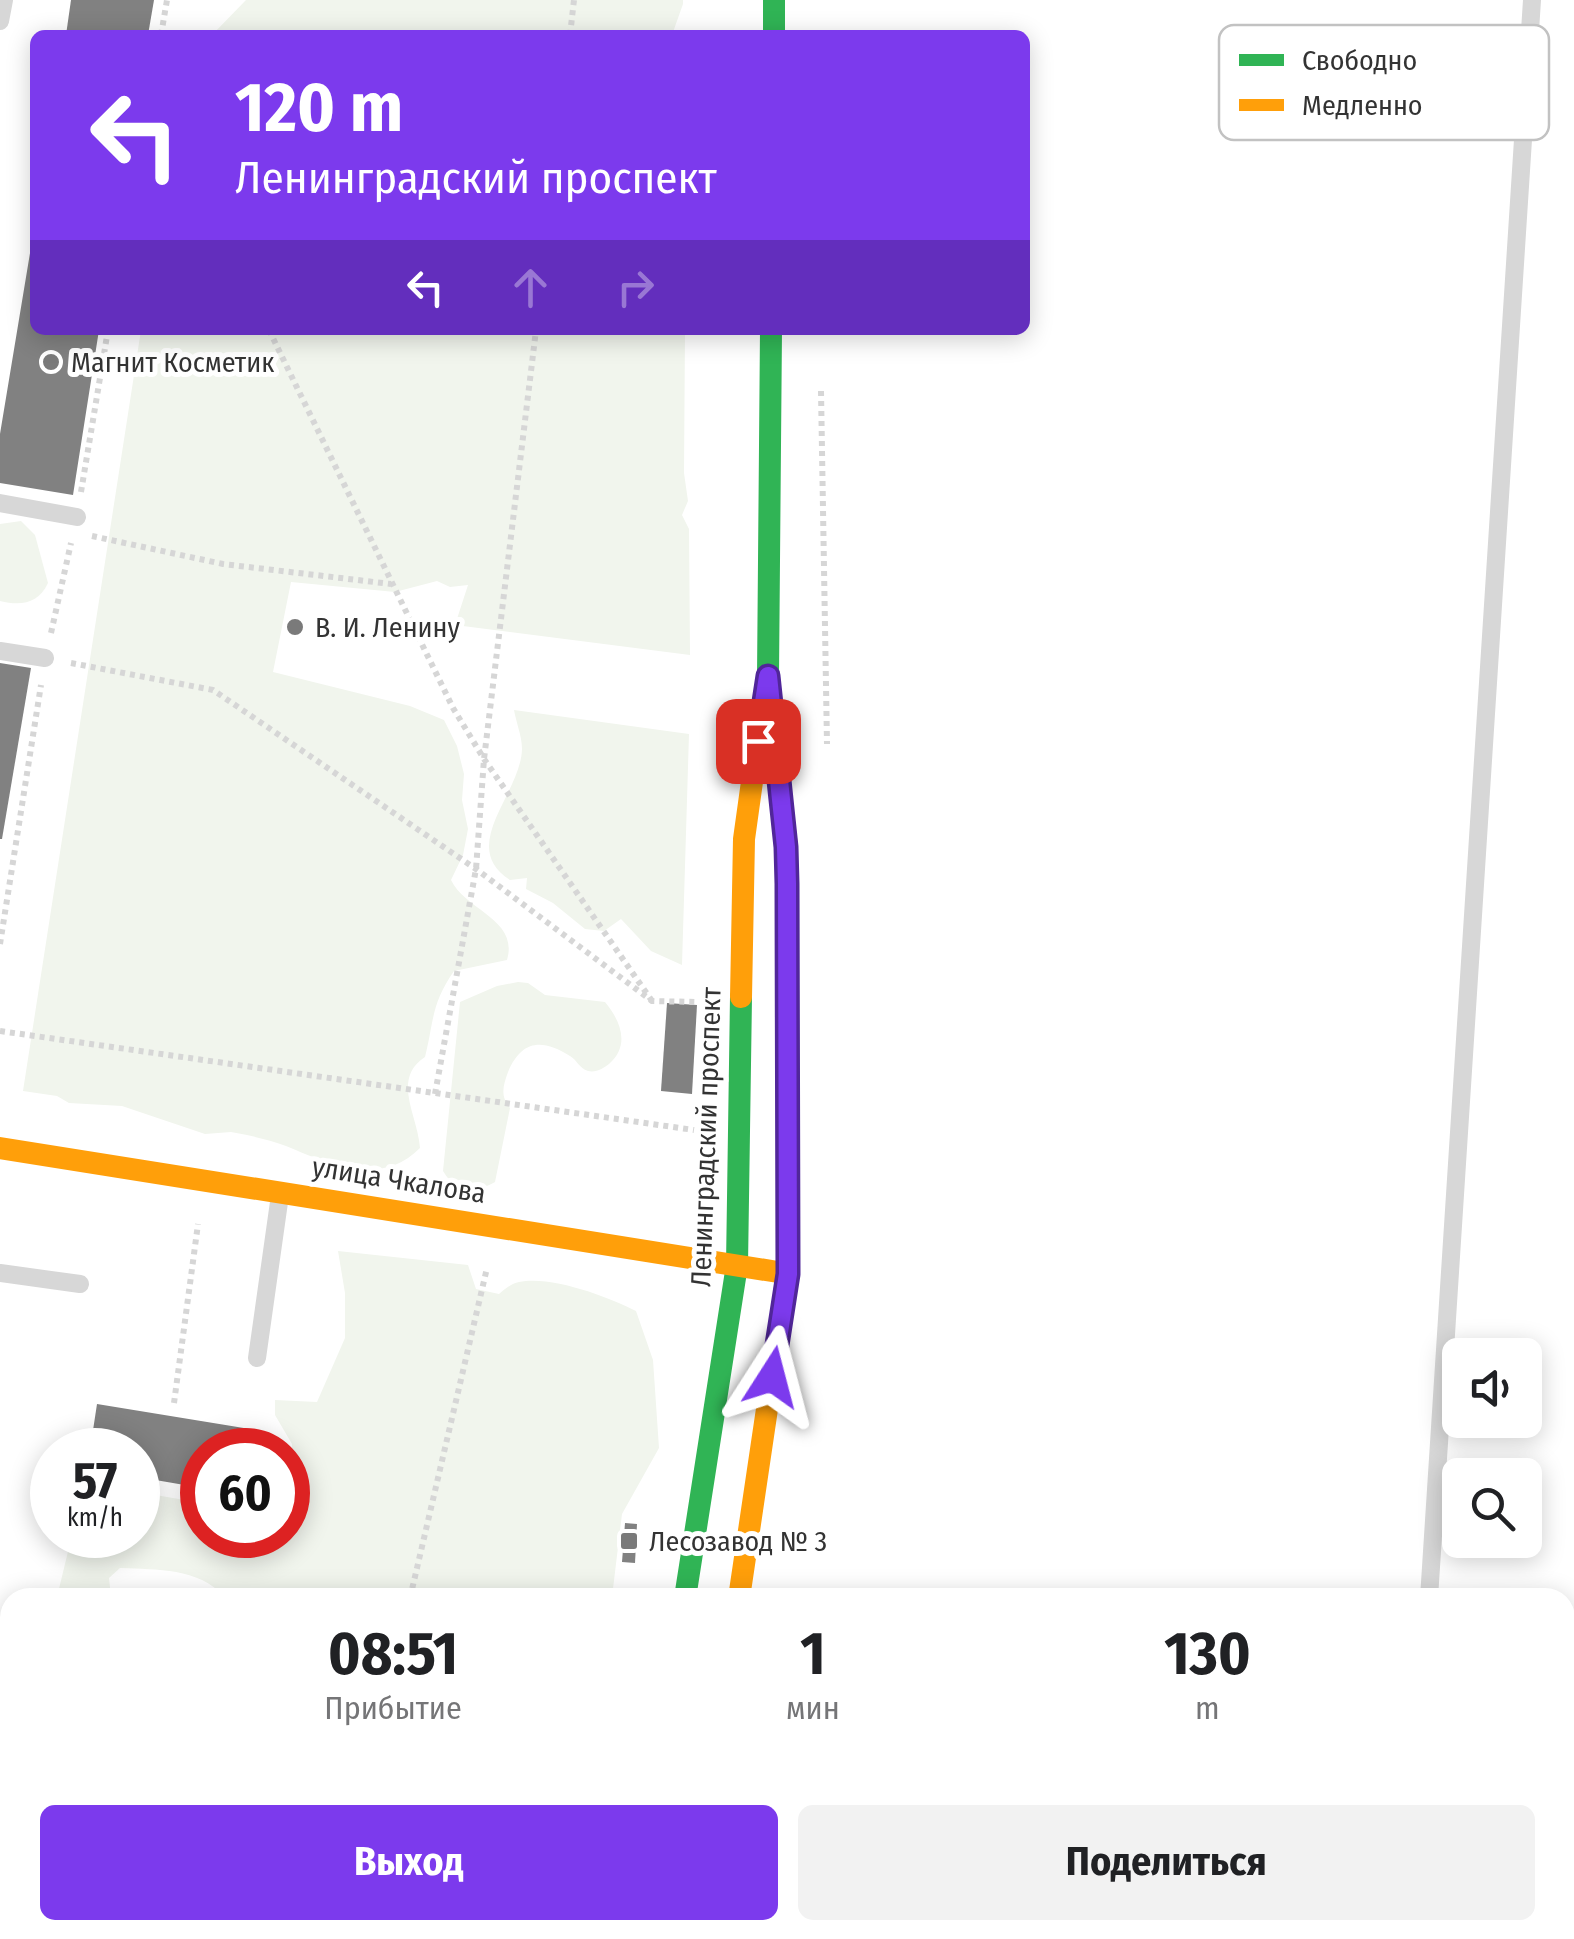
<!DOCTYPE html>
<html lang="ru">
<head>
<meta charset="utf-8">
<style>
  :root { --surface:#fff; --page:#f2f2f2; --text:#202124; --muted:#757577; --accent:#7c3aed }
  body { margin:0; font-family:"Fira Sans Condensed",sans-serif; background:var(--page); color:var(--text); height:100vh; display:flex; flex-direction:column; font-size:38px; white-space:nowrap }
  * { box-sizing:border-box; margin:0 }
  p { font-size:32px; color:var(--muted) }
  .icon { flex:none; width:55px; height:55px; fill:none; stroke:currentColor; stroke-width:2; stroke-linecap:round; stroke-linejoin:round }
  .map { position:relative; flex:1; overflow:hidden }
  .panel { position:absolute; left:0px; top:1588px; width:1575px; height:352px; display:flex; flex-direction:column; background:var(--surface); border-radius:30px 30px 0 0; box-shadow:0 5px 25px #0003 }
  .panel>* { flex:none }
  .top-card { position:absolute; left:30px; top:30px; width:1000px; height:305px; border-radius:15px; box-shadow:0 5px 25px #0003; background:#7c3aed; color:#fff; overflow:hidden }
  .tools { position:absolute; left:1442px; top:1338px; display:grid; gap:20px }
  .tools a { display:grid; place-items:center; width:100px; height:100px; border-radius:15px; background:var(--surface); box-shadow:0 5px 25px #0003; font-size:50px }
  .speed { position:absolute; left:30px; top:1428px; display:flex; gap:20px; font-size:50px; font-weight:700; text-align:center }
  .speed>* { display:grid; place-content:center; width:130px; height:130px; border-radius:50%; background:var(--surface); box-shadow:0 5px 25px #0003; line-height:1 }
  .speed small { font-size:25px; font-weight:400 }
  .speed .limit { border:15px solid #d22; background:#fff; color:#111 }
  .pin { position:absolute; display:grid; place-items:center; width:85px; height:85px; color:#fff; margin:-42px; border-radius:20px; box-shadow:0 5px 15px #0006 }
  .me { position:absolute; width:110px; margin:-55px; rotate:9deg; stroke-linejoin:round; filter:drop-shadow(0 0 8px #0008) }
  .turn { display:flex; align-items:center; gap:35px; height:210px; padding:0 40px; font-size:45px }
  .turn .icon { width:130px; height:130px; stroke-width:2.5 }
  .turn b { display:block; font-size:70px; line-height:85px }
  .lanes { display:flex; align-items:center; height:95px; padding:0 40px; background:#0003; justify-content:center; gap:50px; direction:ltr }
  .lanes .off { opacity:.35 }
  .eta { display:flex; justify-content:space-evenly; align-items:center; height:170px; text-align:center }
  .eta b { font-size:60px; font-weight:700; line-height:70px }
  .cta { display:flex; gap:20px; margin-top:auto; padding:20px 40px }
  .cta a { flex:1; height:115px; border-radius:15px; background:var(--accent); color:#fff; font-size:40px; font-weight:700; line-height:115px; text-align:center }
  .cta a+a { background:var(--page); color:var(--text) }
  .map>svg:first-child { display:block }
  .green { fill:#f1f5ed }
  .building { fill:#818181 }
  .lines { fill:none; stroke-linecap:round; stroke-linejoin:round }
  .path { stroke:#d6d6d6; stroke-width:6; stroke-dasharray:5 5; stroke-linecap:butt }
  .lane { stroke:#d7d7d7; stroke-width:18 }
  .fast { stroke:#30b455; stroke-width:22 }
  .slow { stroke:#ff9f0a; stroke-width:22 }
  .route-casing { stroke:#51269a; stroke-width:25 }
  .route { stroke:#7c3aed; stroke-width:18 }
  .poi-dot { fill:#7a7a7a; stroke:#fff; stroke-width:4 }
  .labels { text-anchor:middle; dominant-baseline:central; stroke-width:10; stroke-linejoin:round; paint-order:stroke }
  .poi-label { font-size:28px; fill:#333; stroke:#fff; text-anchor:start }
  .street-label { font-size:28px; fill:#333; stroke:#fff }
  .key { fill:#fff; stroke:#c2c2c2; stroke-width:2.5 }
  .key-label { font-size:28px; fill:#333 }
</style>
</head>
<body>
<div class="map">
<svg width="1574" height="1939" viewBox="0 0 1574 1939">
  <rect width="100%" height="100%" fill="#fff"/>
  <g class="green">
    <polygon points="246,0 683,0 683,4 672,35 212,35"/>
    <path d="M141,330H685L684,473L688,501L682,515L689,529L690,655L455,625L468,585L450,587L437,581L395,592L291,582L273,672L410,706L444,720L457,746L464,774L462,800L468,829L463,855L451,880C466,911 519,919 507,960L454,971C431,1004 434,1021 425,1057C391,1079 418,1116 420,1148C380,1188 329,1164 286,1146C273,1141 260,1138 247,1135L231,1132L205,1134L122,1106L69,1103L57,1096L23,1091Z"/>
    <path d="M21,521L35,535L48,583C38,604 21,606 0,601V524Z"/>
    <path d="M514,710L689,734L682,965L651,951L621,919L604,931L585,929L553,903L526,889L527,878L510,880C457,846 521,794 522,749C522,736 516,722 514,710Z"/>
    <path d="M518,982L528,983L545,995L605,1002C620,1020 631,1045 609,1064C604,1068 596,1073 588,1071C579,1068 577,1060 570,1056C543,1039 522,1039 508,1072C503,1086 500,1096 510,1108L495,1182C474,1194 456,1193 443,1171L460,1002L497,986Z"/>
    <path d="M338,1251L468,1265L476,1289L499,1294C505,1289 512,1283 519,1282C551,1275 609,1297 636,1311L653,1360L659,1448L622,1514L612,1597H225C197,1567 158,1570 120,1568L109,1578L111,1597H57L72,1535H138V1492L202,1503V1535H288L292,1444L275,1415V1400L317,1402L345,1338V1293Z"/>
    <polygon points="151,1930 593,1930 591,1939 147,1939"/>
  </g>
  <g class="building">
    <polygon points="71,0 154,0 148,35 66,35"/>
    <polygon points="33,235 35,330 99,330 73,495 0,483 0,434"/>
    <polygon points="0,663 31,668 2,839 0,839"/>
    <polygon points="667,1003 697,1005 692,1094 661,1091"/>
    <polygon points="97,1404 256,1430 252,1450 202,1450 202,1488 138,1477 138,1450 90,1450"/>
    <polygon points="625,1523 637,1524 635,1563 622,1562"/>
    <polygon points="0,1681 10,1682 10,1930 38,1930 37,1939 0,1939"/>
  </g>
  <g class="lines">
    <g class="path">
      <polyline points="161,35 167,0"/>
      <polyline points="570,35 574,0"/>
      <polyline points="269,330 453,708 484,759 652,1001"/>
      <polyline points="821,391 827,744"/>
      <polyline points="81,492 108,330"/>
      <polyline points="92,536 223,564 391,584"/>
      <polyline points="51,633 71,543"/>
      <polyline points="71,663 213,690 476,869 652,1001 697,1002"/>
      <polyline points="0,944 41,685"/>
      <polyline points="0,1031 694,1130"/>
      <polyline points="435,1094 476,869 484,759 536,330"/>
      <polyline points="174,1403 198,1224"/>
      <polyline points="410,1598 487,1268"/>
      <polyline points="215,1930 221,1939"/>
      <polyline points="330,1939 332,1930"/>
      <polyline points="728,1939 729,1930"/>
    </g>
    <g class="lane">
      <polyline points="0,21 4,0"/>
      <polyline points="0,503 77,517"/>
      <polyline points="0,651 45,658"/>
      <polyline points="0,1273 80,1284"/>
      <polyline points="257,1358 280,1195"/>
      <polyline points="1429,1598 1532,0"/>
      <polyline points="0,1639 10,1641"/>
      <polyline points="73,1939 74,1930"/>
      <polyline points="1017,1939 1021,1930"/>
      <polyline points="1408,1939 1408,1930"/>
    </g>
    <g class="fast">
      <polyline points="774,0 774,35"/>
      <polyline points="771,330 768,676 783,812"/>
      <polyline points="685,1598 737,1265 741,997"/>
      <polyline points="657,1939 658,1930"/>
    </g>
    <g class="slow">
      <polyline points="741,997 744,839 756,753"/>
      <polyline points="0,1148 778,1272"/>
      <polyline points="739,1598 787,1274 787,847 783,812"/>
    </g>
  </g>
  <g class="lines">
    <g class="route-casing">
      <polyline id="route" points="758,741 768,676 786,847 787,884 788,1274 772,1377"/>
    </g>
    <use href="#route" class="route"/>
  </g>
  <g class="poi-dot">
    <circle cx="51" cy="362" r="10"/>
    <circle cx="295" cy="627" r="10"/>
    <rect x="619" y="1531" width="20" height="20" rx="5"/>
  </g>
  <g class="labels">
    <g class="poi-label">
      <text x="71" y="362">Магнит Косметик</text>
      <text x="315" y="627">В. И. Ленину</text>
      <text x="649" y="1541">Лесозавод № 3</text>
    </g>
    <g class="street-label">
      <text transform="translate(706 1137) rotate(-88)">Ленинградский проспект</text>
      <text transform="translate(399 1180) rotate(9)">улица Чкалова</text>
    </g>
  </g>
  <rect x="1219" y="25" width="330" height="115" rx="15" class="key"/>
  <rect x="1239" y="54" width="45" height="12" fill="#30b455"/>
  <rect x="1239" y="99" width="45" height="12" fill="#ff9f0a"/>
  <g class="key-label">
    <text x="1302" y="70">Свободно</text>
    <text x="1302" y="115">Медленно</text>
  </g>
</svg>
<div class="tools">
<a><svg class="icon" aria-label="sound" viewBox="0 0 24 24"><path d="M4 9h4l5-4v14l-5-4H4zM17 9q2 3 0 6"/></svg></a>
<a><svg class="icon" aria-label="search" viewBox="0 0 24 24"><circle cx="10" cy="10" r="6"/><path d="M15 15l6 6"/></svg></a>
</div>
<div class="speed"><div>57<small>km/h</small></div><div class="limit">60</div></div>
<div class="pin" style="left:758px;top:741px;background:#d93025"><svg class="icon" aria-label="arrive" viewBox="0 0 24 24"><path d="M6 21V4h12l-3 4 3 4H6"/></svg></div>
<svg class="me" style="left:772px;top:1377px" viewBox="-20 -20 40 40"><path d="M0-17L14 15 0 8-14 15z" fill="#7c3aed" stroke="#fff" stroke-width="4"/></svg>
<div class="top-card">
<div class="turn"><svg class="icon" aria-label="left" viewBox="0 0 24 24"><path d="M17 20v-9H6M10 6l-5 5 5 5"/></svg><div><b>120 m</b>Ленинградский проспект</div></div>
<div class="lanes"><svg class="icon" aria-label="left" viewBox="0 0 24 24"><path d="M17 20v-9H6M10 6l-5 5 5 5"/></svg><svg class="icon off" aria-label="ahead" viewBox="0 0 24 24"><path d="M12 20V5M6 11l6-6 6 6"/></svg><svg class="icon off" aria-label="right" viewBox="0 0 24 24"><path d="M7 20v-9h11M14 6l5 5-5 5"/></svg></div>
</div>
<section class="panel">
<div class="eta">
<div><b>08:51</b><p>Прибытие</p></div>
<div><b>1</b><p>мин</p></div>
<div><b>130</b><p>m</p></div>
</div>
<div class="cta"><a>Выход</a><a>Поделиться</a></div>
</section>
</div>
</body>
</html>
